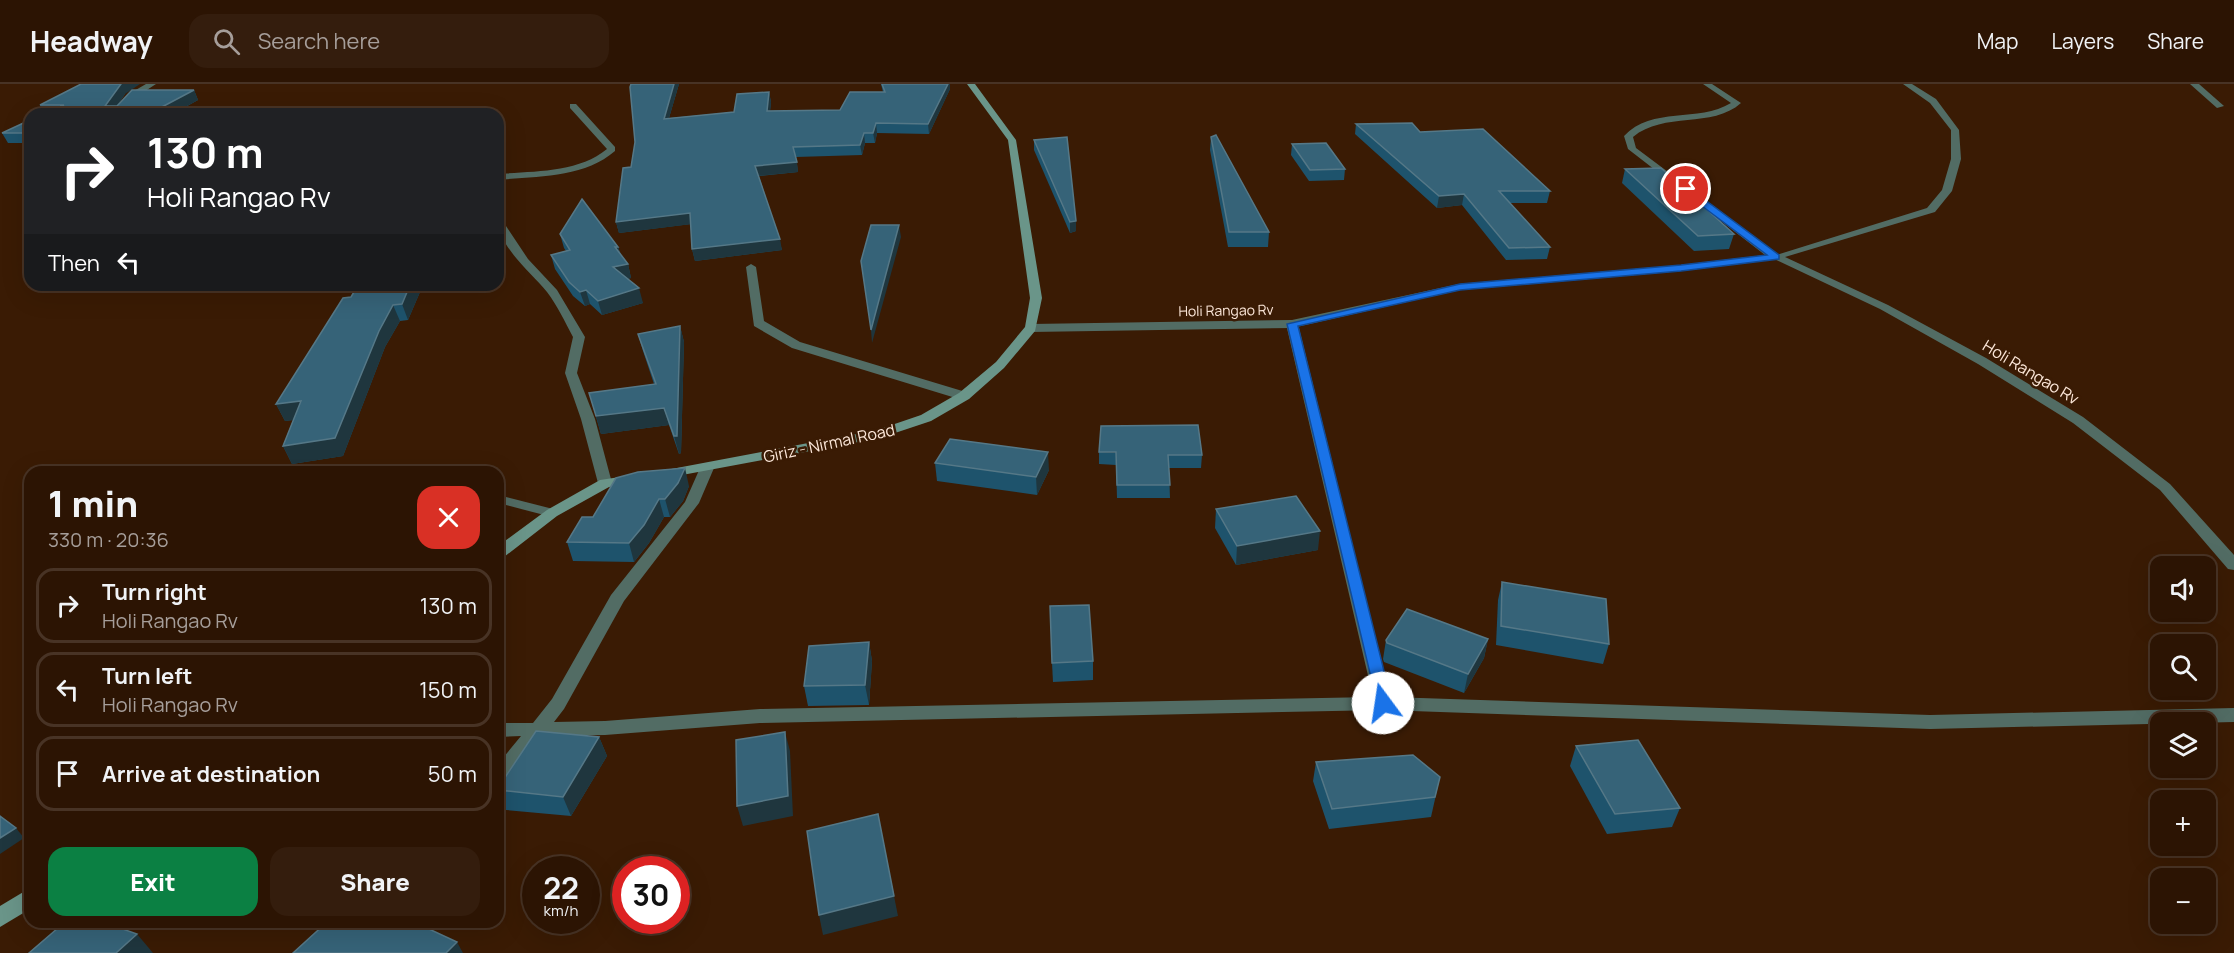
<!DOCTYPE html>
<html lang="en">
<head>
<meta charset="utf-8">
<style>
  :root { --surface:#2c1403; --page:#341d0d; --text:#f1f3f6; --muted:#a69e9a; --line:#483325; --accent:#0b8043 }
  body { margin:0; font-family:Manrope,sans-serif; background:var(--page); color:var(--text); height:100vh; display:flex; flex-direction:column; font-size:22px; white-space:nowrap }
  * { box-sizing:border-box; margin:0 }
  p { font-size:20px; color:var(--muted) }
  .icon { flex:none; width:33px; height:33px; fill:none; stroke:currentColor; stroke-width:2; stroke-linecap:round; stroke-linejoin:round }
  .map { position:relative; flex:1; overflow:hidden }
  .side { position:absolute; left:24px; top:382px; width:480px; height:462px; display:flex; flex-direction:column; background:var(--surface); border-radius:18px; box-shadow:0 6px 24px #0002,0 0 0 2px var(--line) }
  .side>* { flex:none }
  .banner { position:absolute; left:24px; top:24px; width:480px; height:183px; border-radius:18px; box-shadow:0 6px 24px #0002,0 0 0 2px var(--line); background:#202124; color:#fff; overflow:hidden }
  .controls { position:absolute; left:2150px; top:472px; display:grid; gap:12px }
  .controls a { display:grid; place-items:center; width:66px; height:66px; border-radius:12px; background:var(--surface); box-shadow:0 6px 24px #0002,0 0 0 2px var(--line); font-size:30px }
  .speed { position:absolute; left:522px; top:772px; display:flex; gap:12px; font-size:30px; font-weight:700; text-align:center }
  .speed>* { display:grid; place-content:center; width:78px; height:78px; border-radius:50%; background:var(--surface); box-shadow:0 6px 24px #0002,0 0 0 2px var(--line); line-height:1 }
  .speed small { font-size:15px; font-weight:400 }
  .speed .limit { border:9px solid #d22; background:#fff; color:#111 }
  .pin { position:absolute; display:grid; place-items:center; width:51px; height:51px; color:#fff; margin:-26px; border:3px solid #fff; border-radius:50%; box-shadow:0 2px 6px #0007 }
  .me { position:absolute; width:66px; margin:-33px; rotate:346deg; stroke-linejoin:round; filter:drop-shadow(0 0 4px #0008) }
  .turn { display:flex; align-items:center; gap:21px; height:126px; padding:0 24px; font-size:27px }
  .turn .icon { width:78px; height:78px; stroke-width:2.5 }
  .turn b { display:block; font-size:42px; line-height:51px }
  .then { display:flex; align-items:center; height:57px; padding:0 24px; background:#0003; gap:12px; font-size:22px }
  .round { display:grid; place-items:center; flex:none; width:63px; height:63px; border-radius:18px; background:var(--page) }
  .headline { display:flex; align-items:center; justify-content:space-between; height:102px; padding:0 24px }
  h1 { font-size:36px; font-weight:800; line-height:45px }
  .button { display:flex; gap:12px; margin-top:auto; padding:12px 24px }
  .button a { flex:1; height:69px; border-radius:18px; background:var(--accent); color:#fff; font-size:24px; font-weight:800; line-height:69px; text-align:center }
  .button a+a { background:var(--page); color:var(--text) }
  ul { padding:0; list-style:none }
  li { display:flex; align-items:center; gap:18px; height:75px; margin:0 12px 9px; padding:0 12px; border:3px solid var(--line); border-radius:18px }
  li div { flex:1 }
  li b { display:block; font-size:22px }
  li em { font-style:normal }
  header { display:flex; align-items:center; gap:36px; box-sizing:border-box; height:84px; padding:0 30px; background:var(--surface); border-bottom:2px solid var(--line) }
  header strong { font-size:28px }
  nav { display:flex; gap:33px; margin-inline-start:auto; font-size:21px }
  .search { width:420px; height:54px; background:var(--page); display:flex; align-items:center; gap:15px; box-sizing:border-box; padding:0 21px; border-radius:18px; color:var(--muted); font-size:22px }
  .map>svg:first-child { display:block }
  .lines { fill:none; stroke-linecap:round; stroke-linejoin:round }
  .service { fill:#526c64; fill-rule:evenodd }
  .minor { fill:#526c64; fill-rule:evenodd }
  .tertiary { fill:#526c64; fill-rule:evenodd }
  .secondary { fill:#6a9589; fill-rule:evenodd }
  .wall { fill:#1e536c }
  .shaded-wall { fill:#1f363e }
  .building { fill:#366378; stroke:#557887; stroke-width:1.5 }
  .route { fill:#1a73e8; stroke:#114b97; stroke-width:1.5 }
  .labels { text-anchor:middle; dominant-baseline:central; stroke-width:5; stroke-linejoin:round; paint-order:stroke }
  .far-street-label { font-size:14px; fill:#fce7d9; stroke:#3a1b04 }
  .street-label { font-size:16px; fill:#fce7d9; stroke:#3a1b04 }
</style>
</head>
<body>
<header>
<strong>Headway</strong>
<div class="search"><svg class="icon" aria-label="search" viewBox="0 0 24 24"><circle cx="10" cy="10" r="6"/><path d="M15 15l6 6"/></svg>Search here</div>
<nav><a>Map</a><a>Layers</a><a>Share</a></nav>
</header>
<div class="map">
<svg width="2234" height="869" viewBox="0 0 2234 869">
  <rect width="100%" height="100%" fill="#3a1b04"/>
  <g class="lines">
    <g class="service">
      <path d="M570,20H576L615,63V67C584,94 537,92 498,96V90C534,87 578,89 607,65L570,24Z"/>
      <polygon points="498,56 502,59 503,67 498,67"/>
    </g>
    <g class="minor">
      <polygon points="1903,0 1912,0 1936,15 1959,46 1961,75 1952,107 1935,128 1785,173 1888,221 1986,274 2083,333 2170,400 2234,471 2234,486 2228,485 2160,406 2073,339 1978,280 1880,225 1770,173 1927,124 1942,106 1951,75 1951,46 1930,19"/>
      <polygon points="2190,0 2199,0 2224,22 2217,24"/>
      <polygon points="751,180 756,183 764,237 800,258 969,309 970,312 969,315 959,315 792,264 754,242 746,183"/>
      <polygon points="1292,236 1298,240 1390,613 1930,631 2234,624 2234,638 1930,645 1383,626 760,639 605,651 543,652 505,699 498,701 498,680 521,652 498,653 498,639 533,639 552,615 611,511 685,418 700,384 707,380 714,384 699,419 624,517 564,625 554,638 605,637 760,625 1373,613 1286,240"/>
      <polygon points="498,411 557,426 559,429 552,433 498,419"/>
    </g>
    <g class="tertiary">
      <polygon points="146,0 156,0 133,15 120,30 111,30 127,11"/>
      <path d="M1703,0H1712L1741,19C1712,45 1664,27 1633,53L1636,64L1779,171V175L1681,187L1459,206L1292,244L1031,248L1025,244L1031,240L1292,236L1459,200L1681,181L1765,171L1628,65L1624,52C1652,22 1698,39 1731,19Z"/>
      <polygon points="498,62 502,65 503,76 498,79"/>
      <path d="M498,135L502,136L528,175L557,206L585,253L577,289L595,335L612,399L610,402L605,403L598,399L581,335L565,289L573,253C565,238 557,221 547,208C530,187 498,163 498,135Z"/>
    </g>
    <g class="secondary">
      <polygon points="967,0 975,0 1016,56 1042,214 1035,247 1004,284 969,315 931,337 880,354 666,394 661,393 659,390 666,386 877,346 921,331 959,309 996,278 1025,243 1030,214 1008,56"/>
      <polygon points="633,391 638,392 640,395 638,398 609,403 557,432 504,473 498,475 498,462 547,426 600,396"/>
      <polygon points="30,804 30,825 0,843 0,822"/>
    </g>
  </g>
  <g class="wall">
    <polygon points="631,0 679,0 669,34 734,28 769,8 771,18 770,27 840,26 883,8 881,0 950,0 950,5 929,50 877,49 875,59 865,59 862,71 796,73 798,88 759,92 782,166 695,177 692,165 691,140 619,149 616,138 631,83 635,58"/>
    <polygon points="194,6 198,16 182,25 45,30 40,21 125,10 117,22"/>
    <polygon points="30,36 30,59 8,59 2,49"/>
    <polygon points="1356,40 1420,48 1550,107 1547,119 1510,119 1550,163 1547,175 1506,176 1462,121 1437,124 1355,50"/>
    <polygon points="1211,53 1269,148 1268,163 1228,163 1210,66"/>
    <polygon points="1034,56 1076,137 1076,147 1070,149 1034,66"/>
    <polygon points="1292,60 1345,85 1344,96 1309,97 1291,71"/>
    <polygon points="1625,85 1734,150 1729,165 1694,167 1622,99"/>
    <polygon points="560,150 618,163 621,171 628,180 631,194 627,195 643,219 602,231 590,220 585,222 573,212 555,185 551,171 566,167 564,164"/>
    <polygon points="358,201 423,201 408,236 400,237 385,263 343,372 292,380 283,362 293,336 285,337 276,320 351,213"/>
    <polygon points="680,242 684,258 681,369 679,370 669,341 601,350 589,309 654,300 643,267 638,250"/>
    <polygon points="1099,368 1202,371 1201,384 1169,384 1170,414 1117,414 1116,381 1099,380"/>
    <polygon points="935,379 1049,386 1037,411 937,397"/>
    <polygon points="689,402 683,417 670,433 664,433 649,459 634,478 573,477 567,458 593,433"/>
    <polygon points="1216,425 1318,466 1236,481 1215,444"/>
    <polygon points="1502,498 1609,560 1603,580 1496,561 1498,516"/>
    <polygon points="1488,555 1484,574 1464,609 1384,578 1383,575 1386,556"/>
    <polygon points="869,558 872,577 869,621 808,622 804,602"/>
    <polygon points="1093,577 1093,596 1053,598 1052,579"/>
    <polygon points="599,653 607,672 571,732 506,726 498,708 498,704"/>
    <polygon points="1576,662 1680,724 1672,743 1607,750 1570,682"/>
    <polygon points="1316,678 1440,693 1431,733 1329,745 1313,697"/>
  </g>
  <g class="shaded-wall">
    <polygon points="121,0 140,0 125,10 111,30 105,22"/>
    <polygon points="674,0 679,0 666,44 664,35"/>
    <polygon points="948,0 950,0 950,5 929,50 928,40"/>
    <polygon points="194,6 198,16 172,30 160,24"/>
    <polygon points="769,8 771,18 769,37 767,27"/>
    <polygon points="876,39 877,49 875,59 873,49"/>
    <polygon points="864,49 865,59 862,71 860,61"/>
    <polygon points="797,78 798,88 757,92 755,82"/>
    <polygon points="1464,110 1462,121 1437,124 1439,112"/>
    <polygon points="690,129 692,140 619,149 616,138"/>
    <polygon points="1076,137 1076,147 1070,149 1070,138"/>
    <polygon points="899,141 901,153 872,259 871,246"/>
    <polygon points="780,155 782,166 695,177 692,165"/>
    <polygon points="615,163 618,163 622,176"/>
    <polygon points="628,180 631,194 617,197 613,183"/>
    <polygon points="410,201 423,201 408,236 402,220"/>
    <polygon points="639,204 643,219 602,231 598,217"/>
    <polygon points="586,206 590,220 585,222 580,208"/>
    <polygon points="393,221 400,237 385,263 343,372 292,380 283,362 379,247"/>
    <polygon points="680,242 684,258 681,369 679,370 674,352"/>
    <polygon points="301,317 309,334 285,337 276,320"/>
    <polygon points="664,324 669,341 601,350 596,332"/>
    <polygon points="1048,368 1049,386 1037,411 1036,393"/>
    <polygon points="685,384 689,402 683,417 670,433 665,415"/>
    <polygon points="659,415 664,433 649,459 634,478 629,459"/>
    <polygon points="498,428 501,437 498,439"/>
    <polygon points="1320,447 1318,466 1236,481 1237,462"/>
    <polygon points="1488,555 1484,574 1464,609 1468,590"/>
    <polygon points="869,558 872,577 869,621 865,601"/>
    <polygon points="785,648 790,667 793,732 743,742 737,722"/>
    <polygon points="599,653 607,672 571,732 563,713"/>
    <polygon points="16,744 24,754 0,770 0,754"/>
    <polygon points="894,812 898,832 823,851 819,831"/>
    <polygon points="137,850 153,869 116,869"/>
    <polygon points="457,858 463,869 446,869"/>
  </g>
  <g class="building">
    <polygon points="81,0 121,0 105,22 117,22 132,6 194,6 160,24 272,30 44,30 64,21 40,21"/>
    <polygon points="631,0 674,0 664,35 734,28 737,10 769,8 767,27 840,26 850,8 885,8 882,0 948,0 928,40 876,39 873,49 864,49 860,61 793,63 797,78 755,82 780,155 692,165 690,129 616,138 623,84 631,83 635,58 630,3"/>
    <polygon points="30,36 30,49 2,49"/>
    <polygon points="1412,39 1420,48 1483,45 1550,107 1499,107 1550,163 1509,164 1464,110 1439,112 1356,40"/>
    <polygon points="1216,51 1269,148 1229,148 1211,53"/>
    <polygon points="1067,53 1076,137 1070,138 1034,56"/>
    <polygon points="1326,59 1345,85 1310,86 1292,60"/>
    <polygon points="1661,84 1734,150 1698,152 1625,85"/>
    <polygon points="582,115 618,163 615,163 628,180 613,183 639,204 598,217 586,206 580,208 569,198 551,171 570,166 560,150"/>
    <polygon points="871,141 899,141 871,246 861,177"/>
    <polygon points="358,201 410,201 402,220 393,221 379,247 335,354 283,362 301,317 276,320 343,214 351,213"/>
    <polygon points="680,242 677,352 674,352 664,324 596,332 589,309 656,300 638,250"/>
    <polygon points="1198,341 1202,371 1168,371 1170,401 1117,401 1116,368 1099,368 1101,342"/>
    <polygon points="950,355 1048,368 1036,393 935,379"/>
    <polygon points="685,384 678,399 665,415 659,415 644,441 629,459 567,458 582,433 593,433 616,394 638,388"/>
    <polygon points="1296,412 1320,447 1237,462 1216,425"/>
    <polygon points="1502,498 1606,515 1609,560 1501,542"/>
    <polygon points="1089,521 1093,577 1052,579 1050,522"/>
    <polygon points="1407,525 1488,555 1468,590 1387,559 1386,556"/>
    <polygon points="869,558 865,601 804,602 809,562"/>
    <polygon points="536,647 599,653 563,713 498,706 498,704"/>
    <polygon points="785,648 788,712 737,722 736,656"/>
    <polygon points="1638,656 1680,724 1615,730 1576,662"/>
    <polygon points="1413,671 1440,693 1435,713 1332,725 1316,678"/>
    <polygon points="878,730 894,812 819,831 807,747"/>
    <polygon points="0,732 16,744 0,754"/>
    <polygon points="65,838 103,838 137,850 116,869 29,869"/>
    <polygon points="327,838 414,838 457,858 446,869 293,869"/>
  </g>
  <polygon class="route" points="1682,104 1689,104 1779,171 1779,175 1681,187 1460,206 1298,242 1392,619 1383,625 1378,623 1287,240 1460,200 1681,181 1767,171 1682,107"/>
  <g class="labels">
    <g class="far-street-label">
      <text transform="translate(1226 226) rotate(-1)">Holi Rangao Rv</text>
    </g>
    <g class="street-label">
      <text transform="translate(2031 288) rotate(31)">Holi Rangao Rv</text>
      <text transform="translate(829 359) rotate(-12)">Giriz - Nirmal Road</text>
    </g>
  </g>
</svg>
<div class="controls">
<a><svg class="icon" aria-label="sound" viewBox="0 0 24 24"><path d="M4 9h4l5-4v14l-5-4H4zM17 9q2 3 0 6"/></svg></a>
<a><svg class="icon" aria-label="search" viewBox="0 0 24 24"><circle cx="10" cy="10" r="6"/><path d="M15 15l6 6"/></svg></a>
<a><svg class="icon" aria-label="layers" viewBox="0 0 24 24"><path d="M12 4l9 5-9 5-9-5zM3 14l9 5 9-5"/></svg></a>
<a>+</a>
<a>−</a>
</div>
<div class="speed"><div>22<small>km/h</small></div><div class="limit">30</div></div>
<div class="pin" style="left:1686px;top:105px;background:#d93025"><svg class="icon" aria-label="arrive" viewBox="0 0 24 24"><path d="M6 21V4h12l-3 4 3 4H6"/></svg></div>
<svg class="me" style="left:1383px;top:619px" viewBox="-20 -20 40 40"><circle r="19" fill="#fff"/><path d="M0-13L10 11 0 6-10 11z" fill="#1a73e8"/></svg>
<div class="banner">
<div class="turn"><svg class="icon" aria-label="right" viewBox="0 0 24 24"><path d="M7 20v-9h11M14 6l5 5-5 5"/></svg><div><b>130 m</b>Holi Rangao Rv</div></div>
<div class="then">Then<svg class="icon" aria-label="left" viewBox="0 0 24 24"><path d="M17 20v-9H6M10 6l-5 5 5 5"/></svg></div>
</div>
<section class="side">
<div class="headline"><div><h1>1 min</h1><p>330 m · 20:36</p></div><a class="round" style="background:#d93025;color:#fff"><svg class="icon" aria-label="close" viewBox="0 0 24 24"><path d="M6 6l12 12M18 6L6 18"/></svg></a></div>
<ul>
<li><svg class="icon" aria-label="right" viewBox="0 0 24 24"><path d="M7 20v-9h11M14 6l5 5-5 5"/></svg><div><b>Turn right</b><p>Holi Rangao Rv</p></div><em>130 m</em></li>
<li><svg class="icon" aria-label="left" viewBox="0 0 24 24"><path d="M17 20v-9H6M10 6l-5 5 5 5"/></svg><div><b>Turn left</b><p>Holi Rangao Rv</p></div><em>150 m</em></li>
<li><svg class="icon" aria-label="arrive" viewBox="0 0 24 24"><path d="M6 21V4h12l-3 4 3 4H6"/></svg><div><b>Arrive at destination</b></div><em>50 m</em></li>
</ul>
<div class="button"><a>Exit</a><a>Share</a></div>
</section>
</div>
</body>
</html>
